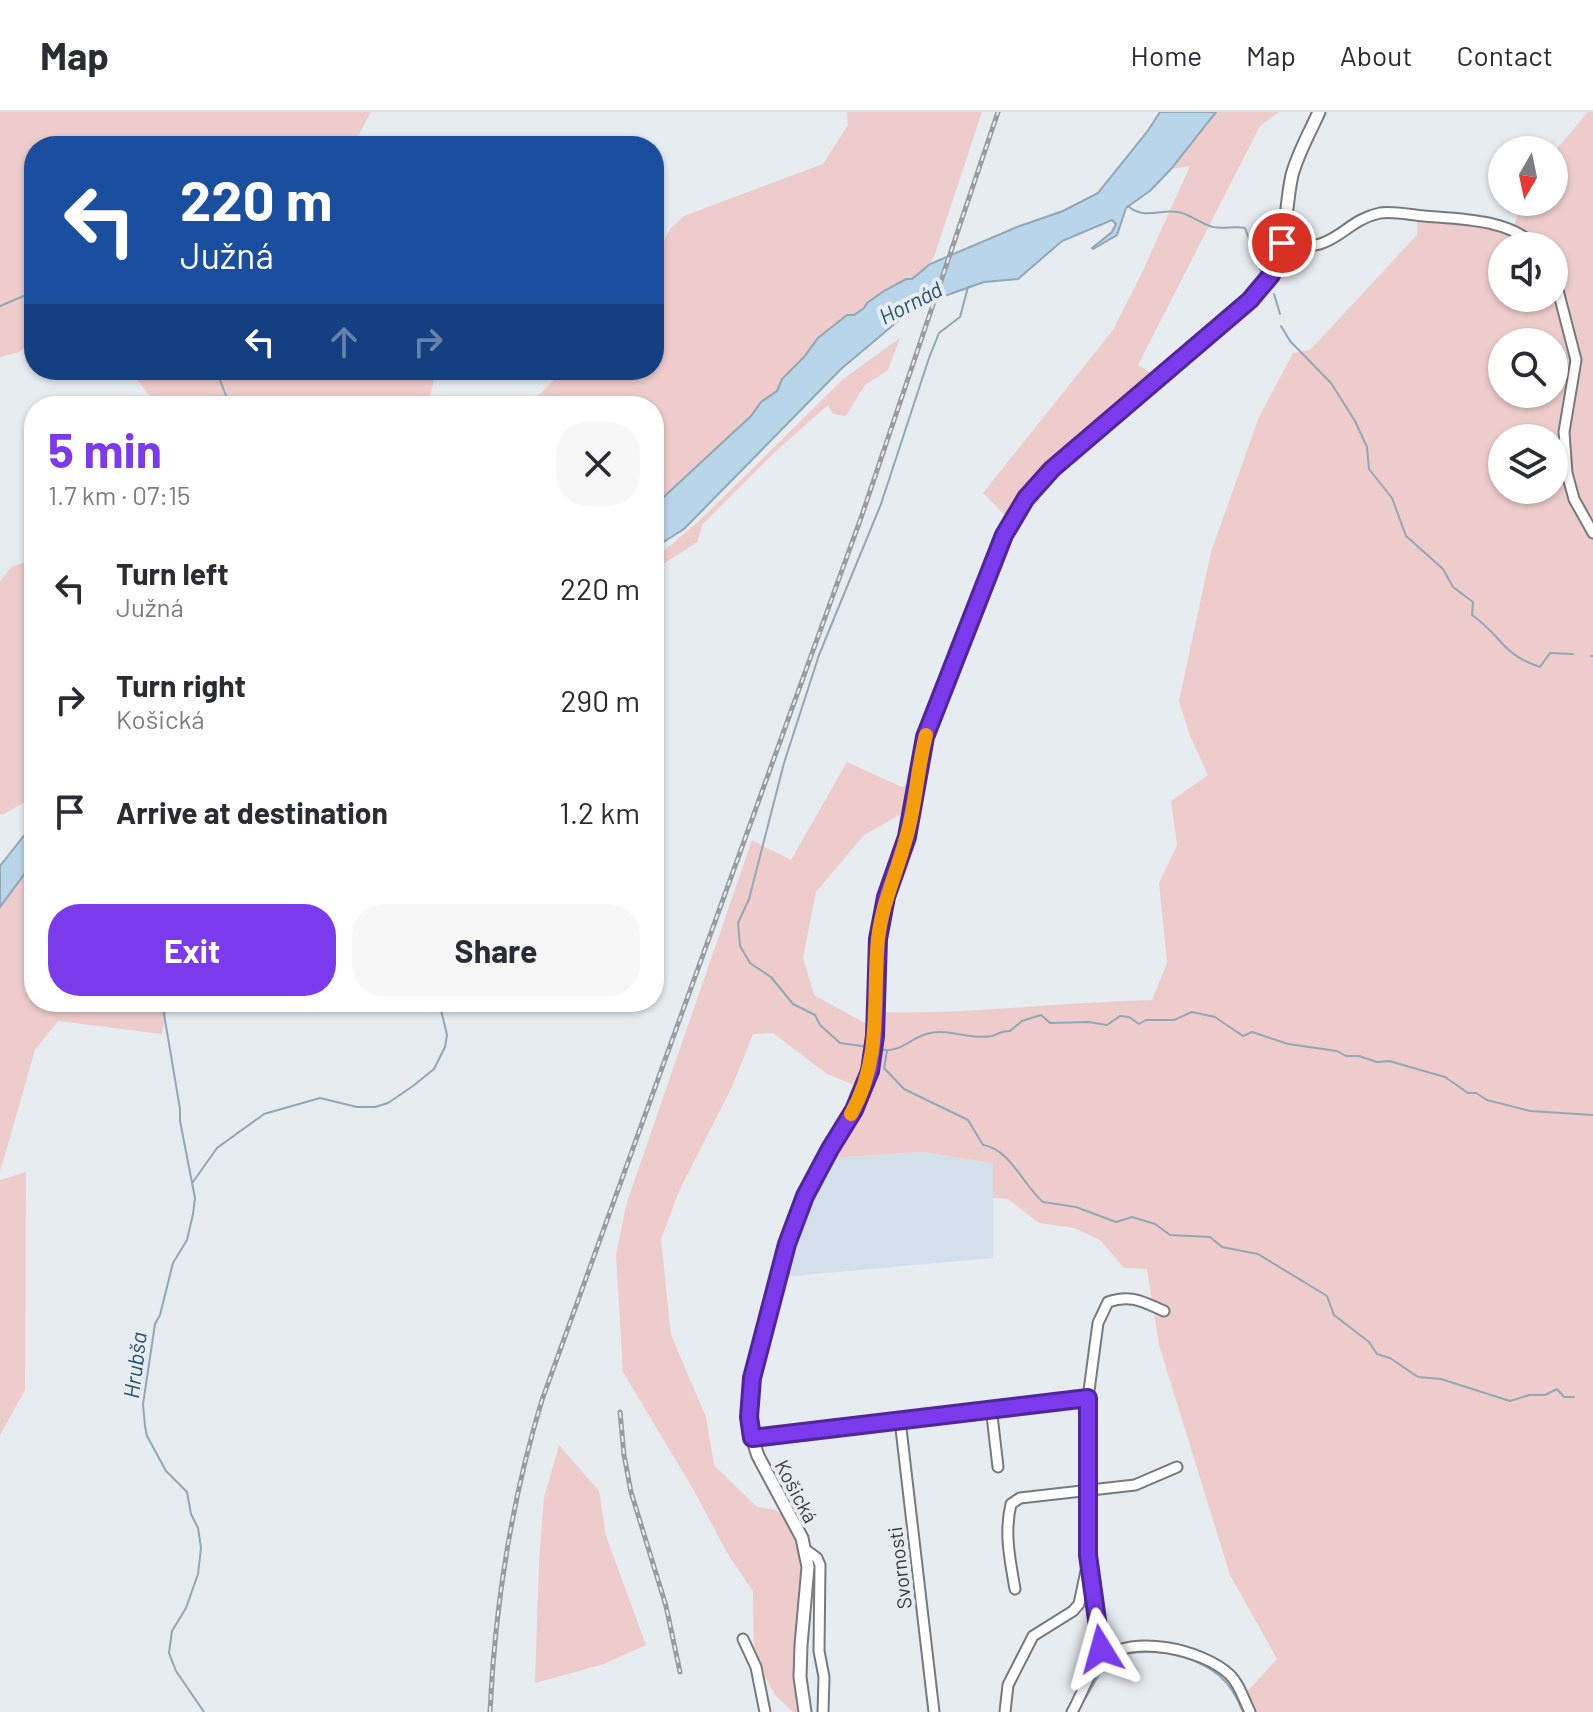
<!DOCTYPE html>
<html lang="en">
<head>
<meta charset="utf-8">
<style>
  :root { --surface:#fff; --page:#f7f7f7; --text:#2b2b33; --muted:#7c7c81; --line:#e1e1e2; --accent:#7c3aed }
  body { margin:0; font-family:Barlow,sans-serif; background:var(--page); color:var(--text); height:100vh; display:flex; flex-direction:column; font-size:30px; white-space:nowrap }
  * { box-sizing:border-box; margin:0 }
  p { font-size:26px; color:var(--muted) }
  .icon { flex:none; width:44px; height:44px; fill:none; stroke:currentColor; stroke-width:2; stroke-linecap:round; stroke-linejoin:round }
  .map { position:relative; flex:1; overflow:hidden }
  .details { position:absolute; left:24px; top:284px; width:640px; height:616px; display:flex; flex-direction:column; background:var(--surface); border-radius:32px; box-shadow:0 2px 6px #0004 }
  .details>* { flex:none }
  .banner { position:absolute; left:24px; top:24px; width:640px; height:244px; border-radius:32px; box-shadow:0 2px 6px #0004; background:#1a4fa0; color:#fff; overflow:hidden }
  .needle { width:52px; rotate:189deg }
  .tools { position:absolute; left:1488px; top:24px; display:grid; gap:16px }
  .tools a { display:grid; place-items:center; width:80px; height:80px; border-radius:50%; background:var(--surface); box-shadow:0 2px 6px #0004; font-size:40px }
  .pin { position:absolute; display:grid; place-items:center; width:68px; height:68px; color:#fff; margin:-34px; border:4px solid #fff; border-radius:50%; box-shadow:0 2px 8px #0007 }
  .me { position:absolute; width:88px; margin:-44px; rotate:352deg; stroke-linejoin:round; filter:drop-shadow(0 0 6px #0008) }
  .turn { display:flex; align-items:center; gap:28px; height:168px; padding:0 24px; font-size:36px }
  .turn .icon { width:104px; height:104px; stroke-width:2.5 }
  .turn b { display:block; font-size:56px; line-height:68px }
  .lanes { display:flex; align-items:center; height:76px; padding:0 24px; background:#0003; justify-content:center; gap:40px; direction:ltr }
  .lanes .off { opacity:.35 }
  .round { display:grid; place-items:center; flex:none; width:84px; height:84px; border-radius:32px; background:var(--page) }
  .summary { display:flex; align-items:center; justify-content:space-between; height:136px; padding:0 24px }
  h1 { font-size:48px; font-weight:700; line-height:60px; color:var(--accent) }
  .action { display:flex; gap:16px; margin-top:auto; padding:16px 24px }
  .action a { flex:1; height:92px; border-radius:32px; background:var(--accent); color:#fff; font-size:32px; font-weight:700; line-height:92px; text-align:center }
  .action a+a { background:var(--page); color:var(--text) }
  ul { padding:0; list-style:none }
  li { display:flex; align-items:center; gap:24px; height:112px; padding:0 24px }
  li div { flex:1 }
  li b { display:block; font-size:30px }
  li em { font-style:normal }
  header { display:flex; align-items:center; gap:48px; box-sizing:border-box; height:112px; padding:0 40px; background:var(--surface); border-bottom:2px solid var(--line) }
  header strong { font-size:38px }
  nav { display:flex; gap:44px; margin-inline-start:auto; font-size:28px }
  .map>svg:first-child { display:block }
  .built { fill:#d4e0e9 }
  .green { fill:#ecc; fill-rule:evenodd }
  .water { fill:#b8d5ea; stroke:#92a7b6; stroke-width:2 }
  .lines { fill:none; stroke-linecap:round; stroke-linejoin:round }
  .stream { stroke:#92a7b6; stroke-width:2 }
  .minor-casing { stroke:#757a7e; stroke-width:13 }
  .tertiary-casing { stroke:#757a7e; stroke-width:15 }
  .minor { stroke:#fff; stroke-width:9 }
  .tertiary { stroke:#fff; stroke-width:11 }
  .rail-casing { stroke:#989b9f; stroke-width:5 }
  .rail { stroke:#e7ecf1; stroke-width:2; stroke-dasharray:6; stroke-linecap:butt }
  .route-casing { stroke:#51269a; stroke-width:20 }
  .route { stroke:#7c3aed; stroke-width:14 }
  .slow { stroke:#f59e0b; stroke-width:14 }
  .labels { text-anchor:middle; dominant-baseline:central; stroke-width:8; stroke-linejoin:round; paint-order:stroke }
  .street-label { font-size:20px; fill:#393b3d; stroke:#e7ecf1 }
  .water-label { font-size:22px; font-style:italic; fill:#235271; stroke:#e7ecf1 }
</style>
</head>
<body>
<header>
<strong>Map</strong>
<nav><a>Home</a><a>Map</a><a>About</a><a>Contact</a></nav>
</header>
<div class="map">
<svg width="1593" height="1600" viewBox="0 0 1593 1600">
  <rect width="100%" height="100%" fill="#e7ecf1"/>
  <polygon class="built" points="923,1040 993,1051 993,1146 782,1165 786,1146 813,1075 830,1046"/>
  <g class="green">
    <polygon points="0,0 371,0 353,34 34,34 34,228 19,240 0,245"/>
    <polygon points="847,0 982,0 935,142 930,152 912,167 906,167 884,179 867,191 864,196 830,216 782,267 777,279 761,290 751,304 654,394 654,294 527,294 553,269 558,258 654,258 654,150 670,117 684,104 823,52 848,13"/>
    <polygon points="1216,0 1279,0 1260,14 1138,253 1156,264 1104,311 1025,392 1019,405 1007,405 983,381 1113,218 1140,165 1190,54 1171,57"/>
    <path d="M1588,0H1593V1600H1249L1243,1584L1277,1547L1230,1463L1159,1233L1147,1157L1124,1156L1100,1128L1074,1116L1039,1111L1008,1087L993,1086V1051L923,1040L830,1046L871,946L857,974L827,962L773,921L753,922L731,977L680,1077L661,1127L671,1223L706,1305L714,1353L757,1395L775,1398L791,1408L802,1441L800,1600H793L775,1583L754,1544L753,1479L729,1444L693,1377L623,1260L616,1142L627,1090L752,728L791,748L847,650L902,675L913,670L910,697L864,723L816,780L803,846L814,883L874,916L875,900C967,903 1059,890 1152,888L1167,851L1159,771L1177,733L1171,689L1208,663L1190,624L1179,589L1211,440L1259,305L1293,241L1310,238L1417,123V104L1514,114L1522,90H1554V40ZM1502,134H1554V186H1502ZM1502,230H1554V282H1502ZM1502,326H1554V378H1502Z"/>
    <polygon points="900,226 888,258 865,273 846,304 833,302 828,293 775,340 703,412 697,430 654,458 654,447 699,409 843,267"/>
    <polygon points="131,258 436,258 428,294 156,294"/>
    <polygon points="34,447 34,685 2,703 0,702 0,470 11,455"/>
    <polygon points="34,749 34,890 169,890 162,922 58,909 35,938 0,1060 0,795"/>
    <polygon points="26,1060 25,1278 0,1323 0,1068"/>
    <polygon points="559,1333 599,1379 606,1424 646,1533 604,1552 535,1571 539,1450 544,1386"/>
  </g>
  <g class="water">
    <polygon points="1160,0 1216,0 1171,57 1151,78 1126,96 1117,123 1093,137 1092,136 1112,120 1116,112 1112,108 1062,129 1018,167 984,170 916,194 841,257 684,417 654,436 654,394 751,304 761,290 777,279 782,267 804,245 818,226 847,203 854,203 864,196 867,191 884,179 906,167 912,167 930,152 1017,115 1063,99 1098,81 1147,20"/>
    <polygon points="34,711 34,749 0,795 0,754"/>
  </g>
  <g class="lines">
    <g class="stream">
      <path d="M1128,94C1144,108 1159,97 1178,100C1188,101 1201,112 1213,115C1224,117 1234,114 1245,116L1261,159"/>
      <polyline points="1274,182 1280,202"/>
      <polyline points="0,194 26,183 34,187"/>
      <path d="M1281,214L1290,229L1331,271L1355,309L1367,335L1369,357L1392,386L1406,424L1443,457L1453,475L1473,490L1472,503C1502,524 1502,543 1540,555L1550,541L1573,542"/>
      <polyline points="213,258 218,263 230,294"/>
      <polyline points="1591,544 1593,544"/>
      <polyline points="162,890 180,997 180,1009 195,1086 193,1102 187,1128 173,1151 160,1203 155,1212 143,1292 145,1314 147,1324 166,1359 187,1380 191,1402 198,1416 201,1436 198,1462 186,1496 172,1519 169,1541 176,1559 204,1600"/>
      <polyline points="869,935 840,931 820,913 815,903 793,892 771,865 750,851 740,834 738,811 749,787 784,651 819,543 881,392 929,246 939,221 960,205 968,175"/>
      <path d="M879,937C896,942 907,930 921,924C946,913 967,929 992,924C999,922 1002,918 1010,919L1022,909L1041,903L1050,911L1088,910L1107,913L1120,904L1129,905L1139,912L1146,908H1174L1192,900L1215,905L1243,924L1252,920L1288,932L1337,939L1346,944H1359L1377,950L1389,949L1445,965L1468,981H1476L1487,988L1530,999L1593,1003"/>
      <path d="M887,939L884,956L904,977L968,1008L983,1033C1010,1037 1023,1073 1043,1090L1076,1095L1116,1110L1132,1105L1155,1112L1170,1123L1210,1125L1222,1135L1258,1142L1327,1184L1334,1203L1369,1230L1377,1242L1390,1246L1418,1265L1441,1267L1510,1289L1529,1283H1545L1557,1277L1564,1285H1574"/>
      <polyline points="193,1070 217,1036 264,1002 320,986 357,995 375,995 388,991 413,974 434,957 445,935 447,923 439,890"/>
      <path d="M1182,1544C1215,1556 1230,1567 1243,1600"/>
      <path d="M1077,1600C1108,1551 1102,1536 1168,1541"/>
    </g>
    <g class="minor-casing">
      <g id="minor">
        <path d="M1282,131C1335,145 1341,109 1380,101C1393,99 1411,103 1424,104C1461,107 1508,107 1536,134"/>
        <polyline points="1554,163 1576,248 1564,320 1567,361 1574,387 1593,421"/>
        <polyline points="991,1295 998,1355"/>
        <polyline points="900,1308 934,1600"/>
        <polyline points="752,1326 1088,1286"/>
        <polyline points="806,1438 817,1446 820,1453 819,1539 824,1565 823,1600"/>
        <path d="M1015,1477C1010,1448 1004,1421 1011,1392L1020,1386L1135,1373L1177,1355"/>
        <polyline points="743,1527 756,1555 765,1600"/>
        <path d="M1106,1544L1101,1537L1088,1443V1286L1098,1211L1108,1190C1131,1182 1143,1190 1164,1199"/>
        <polyline points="1005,1600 1008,1573 1033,1524 1073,1499 1079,1492 1087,1454"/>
        <path d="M1072,1600C1082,1583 1088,1560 1103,1547C1132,1521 1203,1538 1229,1562C1239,1571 1244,1588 1250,1600"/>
      </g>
    </g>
    <g class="tertiary-casing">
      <path id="tertiary" d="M805,1600L800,1565L801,1533L808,1455L802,1426L758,1344L752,1326L749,1305L752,1266L763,1216L787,1132L805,1084L830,1037L854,998L870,959L875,924L878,827L886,785L907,725L925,625L936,593L1004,423L1026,386L1052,357L1232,206C1255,184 1276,162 1282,130C1287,108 1287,85 1292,63C1298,41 1310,20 1319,0"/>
    </g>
    <use href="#minor" class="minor"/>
    <use href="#tertiary" class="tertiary"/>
    <g class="rail-casing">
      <g id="rail">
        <polyline points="620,1300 624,1343 631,1380 666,1494 680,1560"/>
        <path d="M490,1600C495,1494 511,1390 542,1288L862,403L998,0"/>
      </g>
    </g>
    <use href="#rail" class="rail"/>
  </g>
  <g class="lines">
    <g class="route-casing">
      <polyline id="route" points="1101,1537 1088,1443 1088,1286 752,1326 749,1305 752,1266 787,1132 805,1084 830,1037 854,998 870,959 875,924 878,827 886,785 907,725 925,625 1004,423 1026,386 1052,357 1250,188 1271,163 1282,131"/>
    </g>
    <use href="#route" class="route"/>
    <path class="slow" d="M851,1002C883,946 872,888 878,827C882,791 897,761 906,726C916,693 917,657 926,623"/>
  </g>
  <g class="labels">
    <g class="street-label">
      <text transform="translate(797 1379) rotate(62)">Košická</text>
      <text transform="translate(899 1456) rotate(-97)">Svornosti</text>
    </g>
    <g class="water-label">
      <text transform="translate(910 190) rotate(-27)">Hornád</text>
      <text transform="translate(134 1253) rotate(-83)">Hrubša</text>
    </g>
  </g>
</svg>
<div class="tools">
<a><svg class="needle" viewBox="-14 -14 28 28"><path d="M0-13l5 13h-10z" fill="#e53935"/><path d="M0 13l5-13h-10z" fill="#7c7c81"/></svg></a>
<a><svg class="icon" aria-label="sound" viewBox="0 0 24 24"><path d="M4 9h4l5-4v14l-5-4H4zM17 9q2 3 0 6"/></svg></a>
<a><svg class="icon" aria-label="search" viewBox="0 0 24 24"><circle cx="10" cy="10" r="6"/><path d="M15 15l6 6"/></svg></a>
<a><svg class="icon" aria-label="layers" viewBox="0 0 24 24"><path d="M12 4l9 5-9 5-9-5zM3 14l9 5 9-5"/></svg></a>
</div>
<div class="pin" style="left:1282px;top:131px;background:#d93025"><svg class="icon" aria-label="arrive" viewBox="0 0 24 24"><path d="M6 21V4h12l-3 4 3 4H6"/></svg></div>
<svg class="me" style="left:1101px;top:1537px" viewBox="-20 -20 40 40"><path d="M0-17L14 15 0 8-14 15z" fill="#7c3aed" stroke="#fff" stroke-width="4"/></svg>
<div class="banner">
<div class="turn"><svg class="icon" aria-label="left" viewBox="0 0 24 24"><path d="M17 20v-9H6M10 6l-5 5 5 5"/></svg><div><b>220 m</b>Južná</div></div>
<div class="lanes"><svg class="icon" aria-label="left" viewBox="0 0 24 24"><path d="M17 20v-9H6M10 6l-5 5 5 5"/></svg><svg class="icon off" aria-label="ahead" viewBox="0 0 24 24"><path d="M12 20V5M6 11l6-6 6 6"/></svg><svg class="icon off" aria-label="right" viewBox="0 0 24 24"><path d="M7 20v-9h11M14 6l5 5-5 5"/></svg></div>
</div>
<section class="details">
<div class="summary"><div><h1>5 min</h1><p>1.7 km · 07:15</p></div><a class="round"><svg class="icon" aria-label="close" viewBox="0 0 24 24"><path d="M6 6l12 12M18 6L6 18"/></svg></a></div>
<ul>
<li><svg class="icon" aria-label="left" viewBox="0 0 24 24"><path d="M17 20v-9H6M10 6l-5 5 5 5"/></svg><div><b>Turn left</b><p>Južná</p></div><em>220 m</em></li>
<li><svg class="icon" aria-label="right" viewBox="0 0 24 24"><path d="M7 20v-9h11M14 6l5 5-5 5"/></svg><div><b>Turn right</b><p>Košická</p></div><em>290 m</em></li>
<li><svg class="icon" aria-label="arrive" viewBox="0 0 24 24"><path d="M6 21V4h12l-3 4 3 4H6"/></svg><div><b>Arrive at destination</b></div><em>1.2 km</em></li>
</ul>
<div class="action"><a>Exit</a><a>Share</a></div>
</section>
</div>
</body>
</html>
